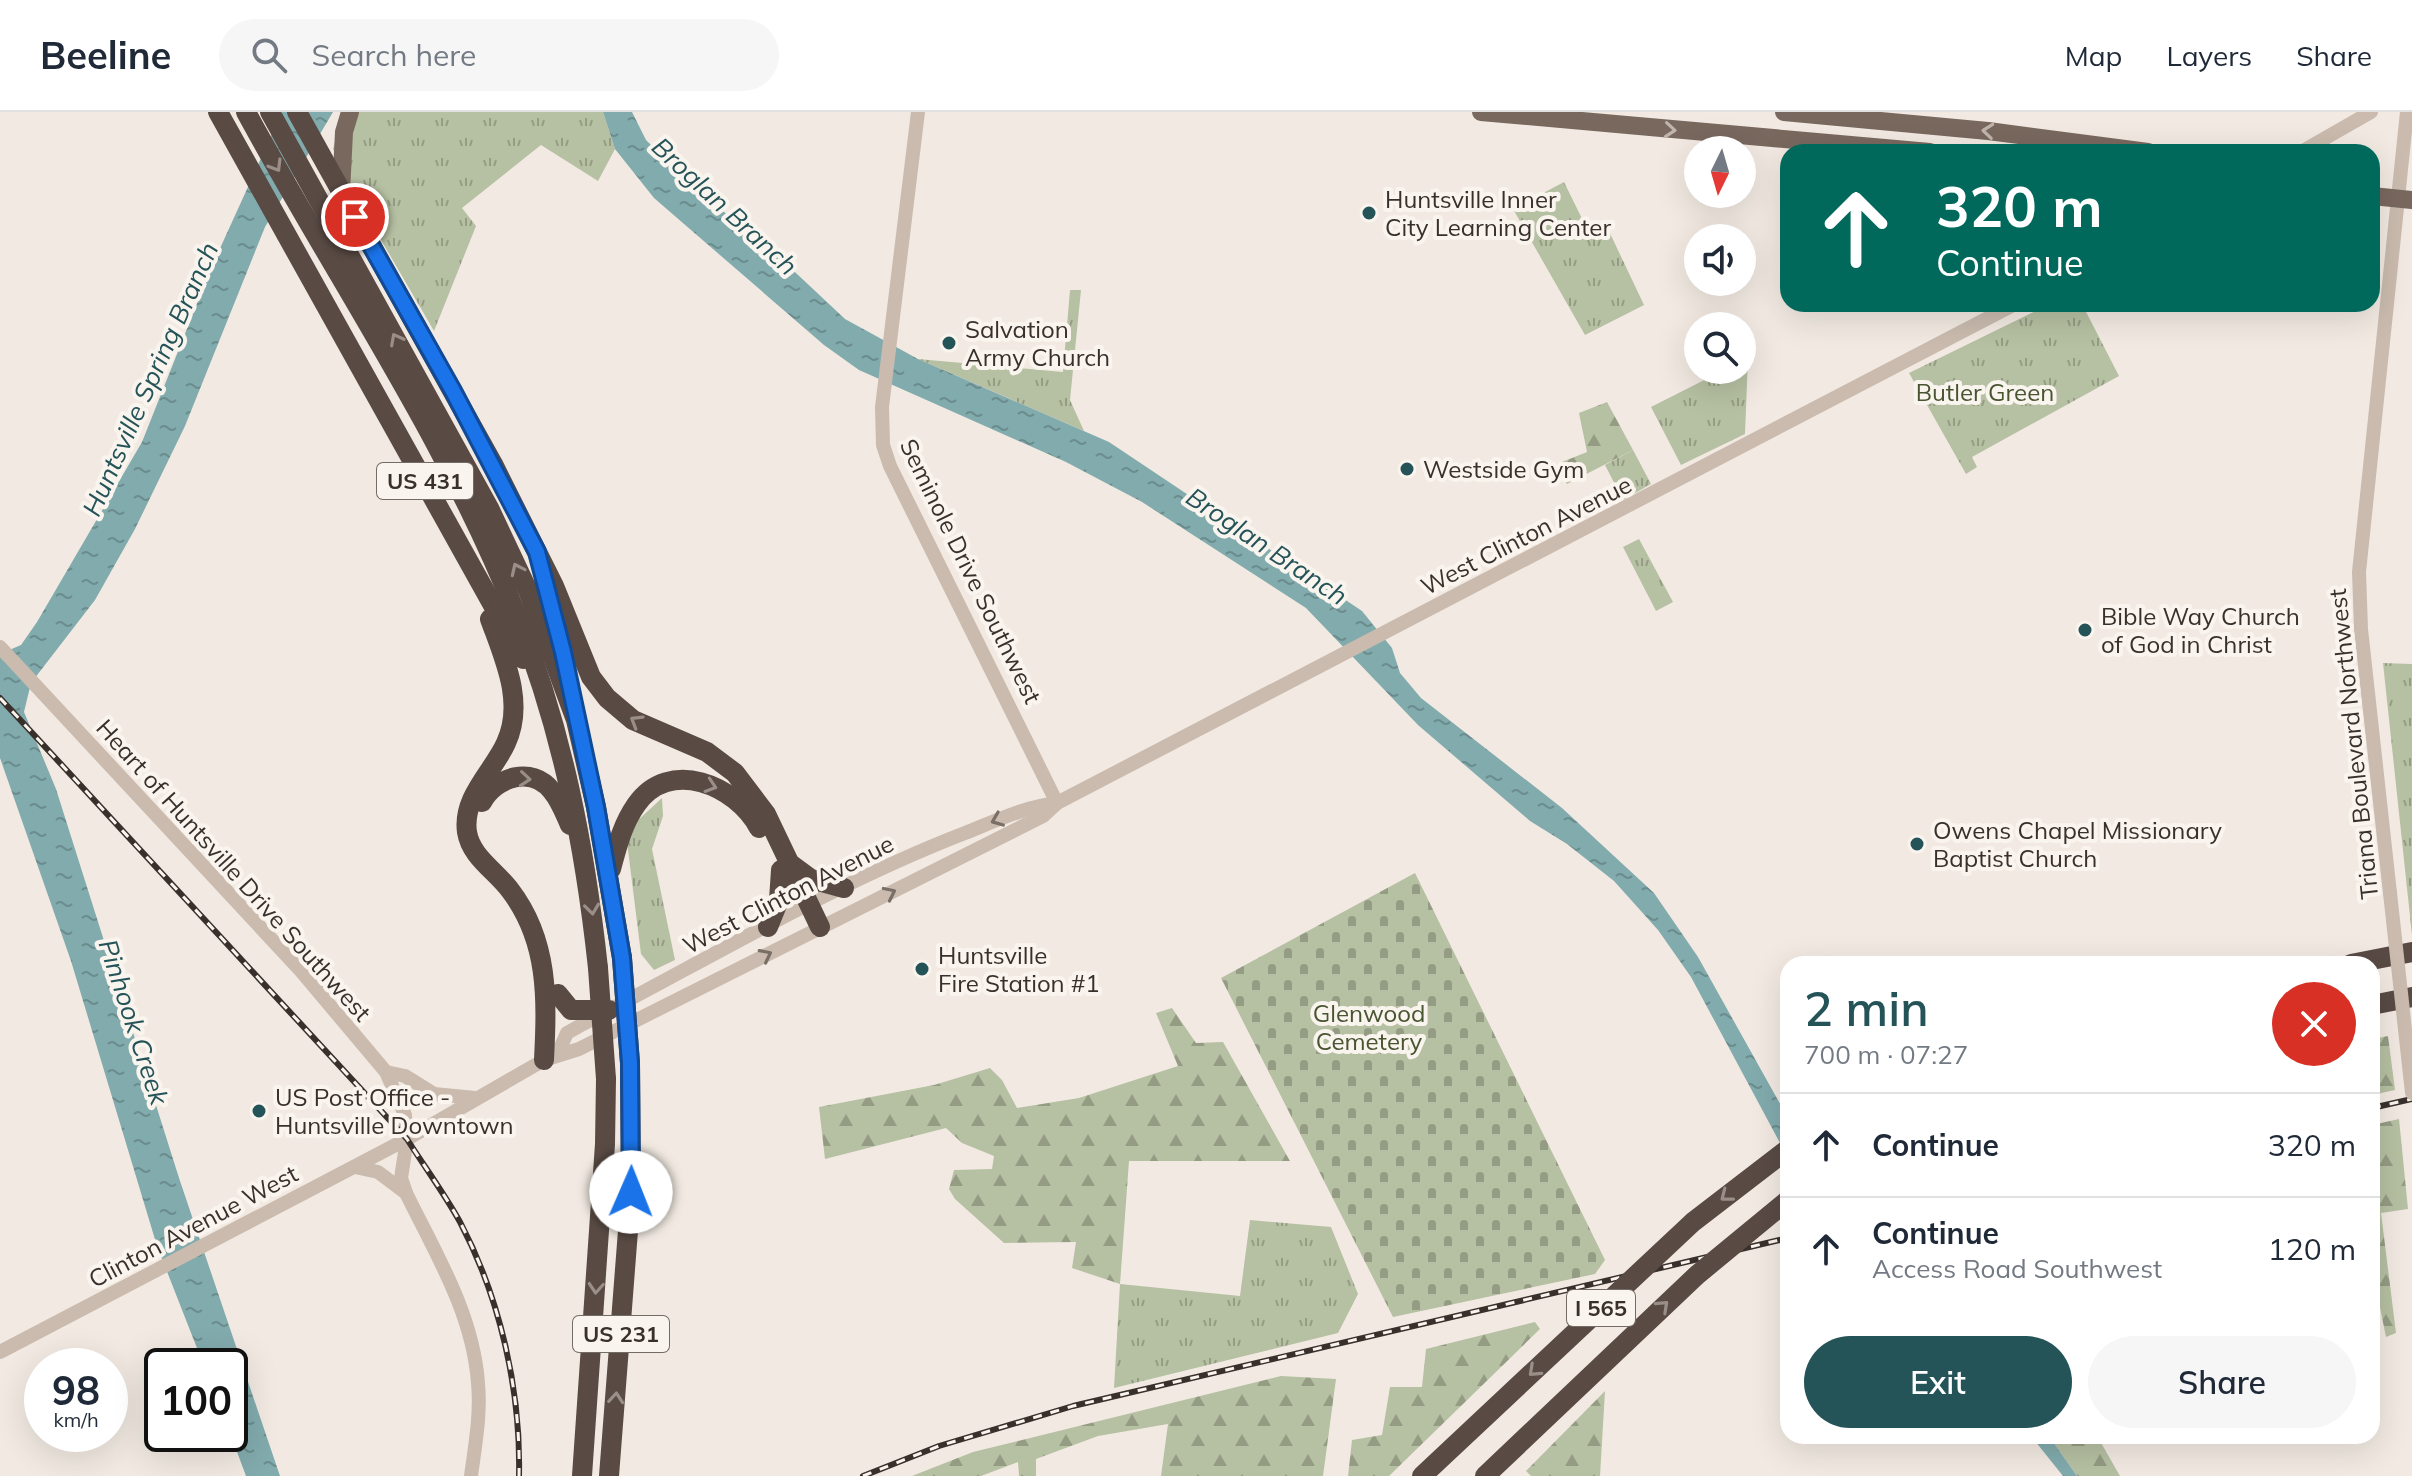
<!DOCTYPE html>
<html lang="en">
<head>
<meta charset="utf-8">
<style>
  :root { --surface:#fff; --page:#f6f6f7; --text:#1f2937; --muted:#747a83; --line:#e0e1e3; --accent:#245358 }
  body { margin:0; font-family:Mulish,sans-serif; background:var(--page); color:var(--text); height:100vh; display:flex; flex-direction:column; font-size:30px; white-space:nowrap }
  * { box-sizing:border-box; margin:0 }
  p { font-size:26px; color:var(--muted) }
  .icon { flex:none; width:44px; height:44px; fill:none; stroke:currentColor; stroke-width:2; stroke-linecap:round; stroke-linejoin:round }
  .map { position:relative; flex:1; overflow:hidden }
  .sheet { position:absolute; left:1780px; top:844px; width:600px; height:488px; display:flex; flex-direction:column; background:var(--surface); border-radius:24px; box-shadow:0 8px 32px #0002 }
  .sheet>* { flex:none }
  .guide { position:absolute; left:1780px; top:32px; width:600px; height:168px; border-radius:24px; box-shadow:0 8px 32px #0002; background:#00695c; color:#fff; overflow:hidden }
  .needle { width:52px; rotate:185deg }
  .buttons { position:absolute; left:1684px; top:24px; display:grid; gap:16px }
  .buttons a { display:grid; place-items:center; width:72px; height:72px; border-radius:50%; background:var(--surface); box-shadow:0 8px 32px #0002; font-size:40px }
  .speed { position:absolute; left:24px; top:1236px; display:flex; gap:16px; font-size:40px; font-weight:700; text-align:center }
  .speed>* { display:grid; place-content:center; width:104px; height:104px; border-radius:50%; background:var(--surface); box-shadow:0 8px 32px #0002; line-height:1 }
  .speed small { font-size:20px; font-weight:400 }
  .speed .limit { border:4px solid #111; border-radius:12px; background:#fff; color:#111 }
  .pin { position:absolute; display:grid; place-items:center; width:68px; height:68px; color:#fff; margin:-34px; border:4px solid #fff; border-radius:50%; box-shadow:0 2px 8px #0007 }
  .me { position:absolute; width:88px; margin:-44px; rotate:1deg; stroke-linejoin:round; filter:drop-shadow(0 0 6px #0008) }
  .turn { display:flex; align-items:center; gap:28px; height:168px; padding:0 24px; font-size:36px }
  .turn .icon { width:104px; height:104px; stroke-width:2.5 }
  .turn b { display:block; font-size:56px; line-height:68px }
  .round { display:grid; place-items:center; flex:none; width:84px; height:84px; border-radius:42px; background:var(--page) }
  .headline { display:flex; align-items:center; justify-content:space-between; height:136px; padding:0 24px }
  h1 { font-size:48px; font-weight:600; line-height:60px; color:var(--accent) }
  .cta { display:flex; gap:16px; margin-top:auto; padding:16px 24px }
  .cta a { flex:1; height:92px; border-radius:48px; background:var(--accent); color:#fff; font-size:32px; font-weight:600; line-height:92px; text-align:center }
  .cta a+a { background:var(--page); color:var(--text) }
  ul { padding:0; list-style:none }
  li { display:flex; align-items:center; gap:24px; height:104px; padding:0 24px; border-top:2px solid var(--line) }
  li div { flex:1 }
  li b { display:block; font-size:30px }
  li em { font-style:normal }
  header { display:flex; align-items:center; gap:48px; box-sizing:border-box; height:112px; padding:0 40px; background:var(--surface); border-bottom:2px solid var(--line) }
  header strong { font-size:38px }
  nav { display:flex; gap:44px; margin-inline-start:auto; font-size:28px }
  .search { width:560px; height:72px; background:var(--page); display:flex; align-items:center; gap:20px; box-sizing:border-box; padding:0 28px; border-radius:44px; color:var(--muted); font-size:30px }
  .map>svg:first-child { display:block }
  .grass { fill:url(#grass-tufts) }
  .forest { fill:url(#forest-firs) }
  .cemetery { fill:url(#cemetery-stones) }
  .water { fill:url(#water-ripples) }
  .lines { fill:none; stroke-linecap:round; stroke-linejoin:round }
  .minor { stroke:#cabbae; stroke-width:14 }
  .major { stroke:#79685e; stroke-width:18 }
  .highway { stroke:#594a44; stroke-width:20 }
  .rail-casing { stroke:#39302c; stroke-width:6 }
  .rail { stroke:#faf4ee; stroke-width:3; stroke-dasharray:9; stroke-linecap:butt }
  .minor-bridge { stroke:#cabbae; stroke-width:14 }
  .highway-bridge { stroke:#594a44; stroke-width:20 }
  .oneway { stroke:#c0b5ad }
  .oneway2 { stroke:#998e88 }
  .oneway3 { stroke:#7a6f66 }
  .route-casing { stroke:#114b97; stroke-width:20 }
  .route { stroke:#1a73e8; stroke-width:14 }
  .poi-dot { fill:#245358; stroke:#faf4ee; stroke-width:3 }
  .labels { text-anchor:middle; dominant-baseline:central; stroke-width:8; stroke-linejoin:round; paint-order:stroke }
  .shield { fill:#faf4ee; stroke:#736b66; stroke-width:2 }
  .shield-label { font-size:22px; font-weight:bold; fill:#39302c }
  .poi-label { font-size:24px; fill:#39302c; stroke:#faf4ee; text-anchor:start }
  .park-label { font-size:24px; fill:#485531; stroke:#faf4ee }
  .street-label { font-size:24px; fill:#39302c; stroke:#faf4ee }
  .water-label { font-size:26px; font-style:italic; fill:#245358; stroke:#faf4ee }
</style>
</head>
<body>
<header>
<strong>Beeline</strong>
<div class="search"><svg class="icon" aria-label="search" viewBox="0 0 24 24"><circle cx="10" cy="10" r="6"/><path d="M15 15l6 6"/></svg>Search here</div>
<nav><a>Map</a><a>Layers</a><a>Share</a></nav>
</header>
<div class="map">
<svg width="2412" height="1364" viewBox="0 0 2412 1364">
  <defs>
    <pattern id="grass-tufts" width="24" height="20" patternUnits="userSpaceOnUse" patternTransform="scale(2)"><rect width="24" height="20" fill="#b6c0a2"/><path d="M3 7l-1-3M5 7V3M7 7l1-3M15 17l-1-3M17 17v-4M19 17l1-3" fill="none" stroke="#959c84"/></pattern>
    <pattern id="forest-firs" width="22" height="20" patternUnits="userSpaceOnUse" patternTransform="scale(2)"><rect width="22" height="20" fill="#b6c0a2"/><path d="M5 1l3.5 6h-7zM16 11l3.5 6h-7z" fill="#959c84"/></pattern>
    <pattern id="cemetery-stones" width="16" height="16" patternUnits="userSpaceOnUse" patternTransform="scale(2)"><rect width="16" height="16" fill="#b6c0a2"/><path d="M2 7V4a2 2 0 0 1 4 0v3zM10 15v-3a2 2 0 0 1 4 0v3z" fill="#959c84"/></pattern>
    <pattern id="water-ripples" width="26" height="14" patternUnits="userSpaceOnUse" patternTransform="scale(2)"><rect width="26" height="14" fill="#82abad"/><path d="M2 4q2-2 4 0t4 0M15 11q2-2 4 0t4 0" fill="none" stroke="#6b8c8d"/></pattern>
  </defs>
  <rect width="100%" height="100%" fill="#f2eae2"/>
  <g class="grass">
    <polygon points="343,0 603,0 615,37 598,69 541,33 462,96 476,114 434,219 352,78 333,37"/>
    <polygon points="1564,70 1591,125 1608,117 1644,193 1585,223 1513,97"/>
    <polygon points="1070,178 1081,178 1070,288 1084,319 918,247 1063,260"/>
    <polygon points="2050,192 2082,192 2119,264 1972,345 1977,355 1966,362 1909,261"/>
    <polygon points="1748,246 1745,322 1681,353 1651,295 1724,258 1742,258 1742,249"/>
    <polygon points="1633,338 1651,372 1623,388 1605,353"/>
    <polygon points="1639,427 1673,490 1656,499 1623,435"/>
    <polygon points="2383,551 2412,552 2412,823"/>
    <polygon points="662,686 663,704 652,737 675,848 654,858 641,842 627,730 636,710"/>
    <polygon points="1250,1108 1331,1115 1358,1182 1338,1221 1114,1276 1120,1172 1240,1184"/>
  </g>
  <g class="forest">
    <polygon points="1607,290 1633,338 1567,372 1557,352 1587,340 1579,301"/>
    <polygon points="1172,896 1196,931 1223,930 1290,1049 1129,1049 1120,1172 1072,1156 1076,1130 1004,1131 955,1087 949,1077 954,1058 992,1057 994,1044 962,1031 946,1016 825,1047 819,995 934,973 990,956 1002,968 1017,996 1079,986 1178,954 1156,901"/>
    <polygon points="2388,924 2395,978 2372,983 2372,927"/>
    <polygon points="2399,1007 2408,1097 2381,1101 2396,1221 2386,1225 2372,1156 2372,1013"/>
    <polygon points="1535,1210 1540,1217 1389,1364 1348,1364 1352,1328 1382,1323 1390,1275 1422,1275 1426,1237"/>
    <polygon points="1281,1264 1336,1267 1323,1364 1161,1364 1168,1312 1098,1324 1036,1347 1036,1364 1019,1364 1018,1350 981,1364 912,1364 973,1340"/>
    <polygon points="1605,1279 1600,1364 1531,1364 1526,1359"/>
    <polygon points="2049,1324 2102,1324 2100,1329 2120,1364 2077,1364"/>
  </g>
  <polygon class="cemetery" points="1415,761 1605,1148 1595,1162 1393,1205 1221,866"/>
  <g class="water">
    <polygon points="282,0 333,0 265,115 185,314 135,417 95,488 31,571 24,600 56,677 180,1069 280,1364 246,1364 230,1321 230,1254 204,1254 157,1134 71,849 0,646 0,542 21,533 37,510 142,330 212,154"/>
    <polygon points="603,0 632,0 646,28 697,79 764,131 845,207 918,247 1109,330 1362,499 1392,536 1400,561 1421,586 1562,696 1654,781 1698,845 1788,1006 1788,1046 1691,865 1658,818 1614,769 1567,732 1530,709 1418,613 1306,496 1142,390 1066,350 859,258 824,233 654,86 615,37"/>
    <polygon points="2031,1324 2049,1324 2077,1364 2063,1364"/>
  </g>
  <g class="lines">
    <g class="minor">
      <polyline points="918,0 882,295 883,333 890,354 1057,691"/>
      <polyline points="2301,40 2371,0"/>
      <path d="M0,535L301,859L386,960L405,1003L407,1027L401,1066L406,1081C436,1142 473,1202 478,1271C481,1302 475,1334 471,1364"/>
      <polyline points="2390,781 2361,517 2359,460 2407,0"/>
      <path d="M558,941L567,921L583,912C708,847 833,772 965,721C995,709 1024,695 1057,691"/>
      <polyline points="386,960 405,964 434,982 475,986"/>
      <polyline points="355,1055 378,1060 406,1081"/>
      <polyline points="0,1240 407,1027 544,948 579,937 1043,704 1057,691 2015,192"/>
    </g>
    <g class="major">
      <polyline points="1481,0 1930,40"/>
      <polyline points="1784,0 1988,19 2148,40"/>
      <polyline points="341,80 344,20 350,0"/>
      <polyline points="2372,84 2412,88"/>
    </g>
    <g class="highway">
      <polyline points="218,0 523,547"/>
      <path d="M246,0C336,166 446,325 516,502C562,616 585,735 598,856"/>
      <polyline points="270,0 489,396 529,481 576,608 596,695 622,846"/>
      <polyline points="297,0 493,352 554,474 591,565 607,586 633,608 707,640 735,661 766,702 820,815"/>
      <path d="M490,507C504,546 525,590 506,631C493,660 462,685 467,720C471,745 495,758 510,778C549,829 547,887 544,948"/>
      <path d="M482,690C496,665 532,653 552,679C560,688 565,702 570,713"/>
      <polyline points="792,753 811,767 844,776"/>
      <path d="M611,757C617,735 622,713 636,693C669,645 736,673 759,716"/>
      <polyline points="768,815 779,788 781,758"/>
      <polyline points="2351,852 2412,840"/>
      <polyline points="558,882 571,898 609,898"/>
      <polyline points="2372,893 2412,885"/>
      <polyline points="582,1364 605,1032 606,967"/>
      <polyline points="609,1364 631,1080 630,951"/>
    </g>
    <g class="rail-casing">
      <g id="rail">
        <path d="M0,586L407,1027C424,1054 444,1081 460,1110C500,1186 521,1278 519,1364"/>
        <polyline points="2372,996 2412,987"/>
        <polyline points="863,1364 939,1334 1073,1294 1788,1126"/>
      </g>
    </g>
    <use href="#rail" class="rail"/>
    <polyline class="minor-bridge" points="2390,781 2412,981"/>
    <g class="highway-bridge">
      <polyline points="622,846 630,951"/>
      <polyline points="598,856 606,967"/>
      <polyline points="1422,1364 1693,1110 1788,1037"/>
      <polyline points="1485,1364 1697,1163 1788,1088"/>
    </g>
  </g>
  <defs><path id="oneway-chevron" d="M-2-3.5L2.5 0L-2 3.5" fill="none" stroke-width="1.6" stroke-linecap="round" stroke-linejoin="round" transform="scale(2)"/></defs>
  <g class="oneway">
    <use href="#oneway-chevron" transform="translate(1670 18) rotate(5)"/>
    <use href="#oneway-chevron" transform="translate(1988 19) rotate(-174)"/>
  </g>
  <g class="oneway2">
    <use href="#oneway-chevron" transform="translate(276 54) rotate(59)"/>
    <use href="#oneway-chevron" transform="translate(396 227) rotate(-118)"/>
    <use href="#oneway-chevron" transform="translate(517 457) rotate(-115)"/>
    <use href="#oneway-chevron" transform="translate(636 609) rotate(-149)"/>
    <use href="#oneway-chevron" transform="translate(525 667) rotate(5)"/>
    <use href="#oneway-chevron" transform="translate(711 674) rotate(18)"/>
    <use href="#oneway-chevron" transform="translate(592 797) rotate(83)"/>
    <use href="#oneway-chevron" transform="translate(1726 1084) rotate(142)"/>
    <use href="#oneway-chevron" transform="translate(596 1176) rotate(94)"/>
    <use href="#oneway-chevron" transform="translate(1663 1194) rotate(-43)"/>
    <use href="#oneway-chevron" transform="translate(1534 1259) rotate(137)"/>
    <use href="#oneway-chevron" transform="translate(616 1286) rotate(-85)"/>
  </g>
  <g class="oneway3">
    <use href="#oneway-chevron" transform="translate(997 708) rotate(158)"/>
    <use href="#oneway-chevron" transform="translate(890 781) rotate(-26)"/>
    <use href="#oneway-chevron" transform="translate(766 843) rotate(-27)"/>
  </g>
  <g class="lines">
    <g class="route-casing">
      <polyline id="route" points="355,105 453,279 537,440 563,540 596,695 622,846 630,951 631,1080"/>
    </g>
    <use href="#route" class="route"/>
  </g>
  <g class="poi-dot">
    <circle cx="1369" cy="101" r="8"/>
    <circle cx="949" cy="231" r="8"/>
    <circle cx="1407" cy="357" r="8"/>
    <circle cx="2085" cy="518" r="8"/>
    <circle cx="1917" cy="732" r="8"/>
    <circle cx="922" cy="857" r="8"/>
    <circle cx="259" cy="999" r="8"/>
  </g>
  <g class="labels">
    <g class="shield">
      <rect x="377" y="351" width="96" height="36" rx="6"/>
      <rect x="1567" y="1178" width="68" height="36" rx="6"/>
      <rect x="573" y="1204" width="96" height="36" rx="6"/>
    </g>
    <g class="shield-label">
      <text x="425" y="369">US 431</text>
      <text x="1601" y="1196">I 565</text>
      <text x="621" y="1222">US 231</text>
    </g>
    <g class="poi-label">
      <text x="1385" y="87">Huntsville Inner<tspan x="1385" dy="28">City Learning Center</tspan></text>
      <text x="965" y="217">Salvation<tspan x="965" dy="28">Army Church</tspan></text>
      <text x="1423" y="357">Westside Gym</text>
      <text x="2101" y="504">Bible Way Church<tspan x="2101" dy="28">of God in Christ</tspan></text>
      <text x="1933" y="718">Owens Chapel Missionary<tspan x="1933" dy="28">Baptist Church</tspan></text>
      <text x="938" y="843">Huntsville<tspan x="938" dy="28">Fire Station #1</tspan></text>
      <text x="275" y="985">US Post Office -<tspan x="275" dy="28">Huntsville Downtown</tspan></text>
    </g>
    <g class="park-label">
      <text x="1985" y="280">Butler Green</text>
      <text x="1369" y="901">Glenwood<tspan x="1369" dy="28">Cemetery</tspan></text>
    </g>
    <g class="street-label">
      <text transform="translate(1526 423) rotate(-27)">West Clinton Avenue</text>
      <text transform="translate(971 459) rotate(64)">Seminole Drive Southwest</text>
      <text transform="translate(2353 632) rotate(-96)">Triana Boulevard Northwest</text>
      <text transform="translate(234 758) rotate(48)">Heart of Huntsville Drive Southwest</text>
      <text transform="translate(788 782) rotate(-27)">West Clinton Avenue</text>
      <text transform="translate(193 1114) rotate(-28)">Clinton Avenue West</text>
    </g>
    <g class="water-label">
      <text transform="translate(725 94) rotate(43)">Broglan Branch</text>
      <text transform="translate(150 267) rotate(-66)">Huntsville Spring Branch</text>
      <text transform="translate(1267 434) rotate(34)">Broglan Branch</text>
      <text transform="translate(134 910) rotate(72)">Pinhook Creek</text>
    </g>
  </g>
</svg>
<div class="buttons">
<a><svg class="needle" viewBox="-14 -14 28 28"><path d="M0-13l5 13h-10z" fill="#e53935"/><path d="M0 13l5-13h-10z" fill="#747a83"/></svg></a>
<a><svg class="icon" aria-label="sound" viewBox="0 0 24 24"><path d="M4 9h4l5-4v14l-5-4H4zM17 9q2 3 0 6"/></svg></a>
<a><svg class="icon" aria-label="search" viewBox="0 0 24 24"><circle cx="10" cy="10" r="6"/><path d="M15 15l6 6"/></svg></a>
</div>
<div class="speed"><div>98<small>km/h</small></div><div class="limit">100</div></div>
<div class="pin" style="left:355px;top:105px;background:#d93025"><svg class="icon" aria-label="arrive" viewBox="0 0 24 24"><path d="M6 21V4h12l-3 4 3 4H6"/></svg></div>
<svg class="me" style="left:631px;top:1080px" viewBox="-20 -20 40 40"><circle r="19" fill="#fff"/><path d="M0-13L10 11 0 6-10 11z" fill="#1a73e8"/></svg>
<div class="guide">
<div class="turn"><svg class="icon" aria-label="ahead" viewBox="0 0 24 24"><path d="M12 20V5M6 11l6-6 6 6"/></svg><div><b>320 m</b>Continue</div></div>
</div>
<section class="sheet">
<div class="headline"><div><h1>2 min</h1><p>700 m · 07:27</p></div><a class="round" style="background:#d93025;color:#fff"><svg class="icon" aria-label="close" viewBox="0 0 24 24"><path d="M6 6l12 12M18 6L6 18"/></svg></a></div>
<ul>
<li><svg class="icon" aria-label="ahead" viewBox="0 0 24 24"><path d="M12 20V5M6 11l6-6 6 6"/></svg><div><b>Continue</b></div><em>320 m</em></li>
<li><svg class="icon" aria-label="ahead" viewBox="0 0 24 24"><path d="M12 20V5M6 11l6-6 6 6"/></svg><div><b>Continue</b><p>Access Road Southwest</p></div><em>120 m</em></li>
</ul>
<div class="cta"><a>Exit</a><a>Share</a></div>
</section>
</div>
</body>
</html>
